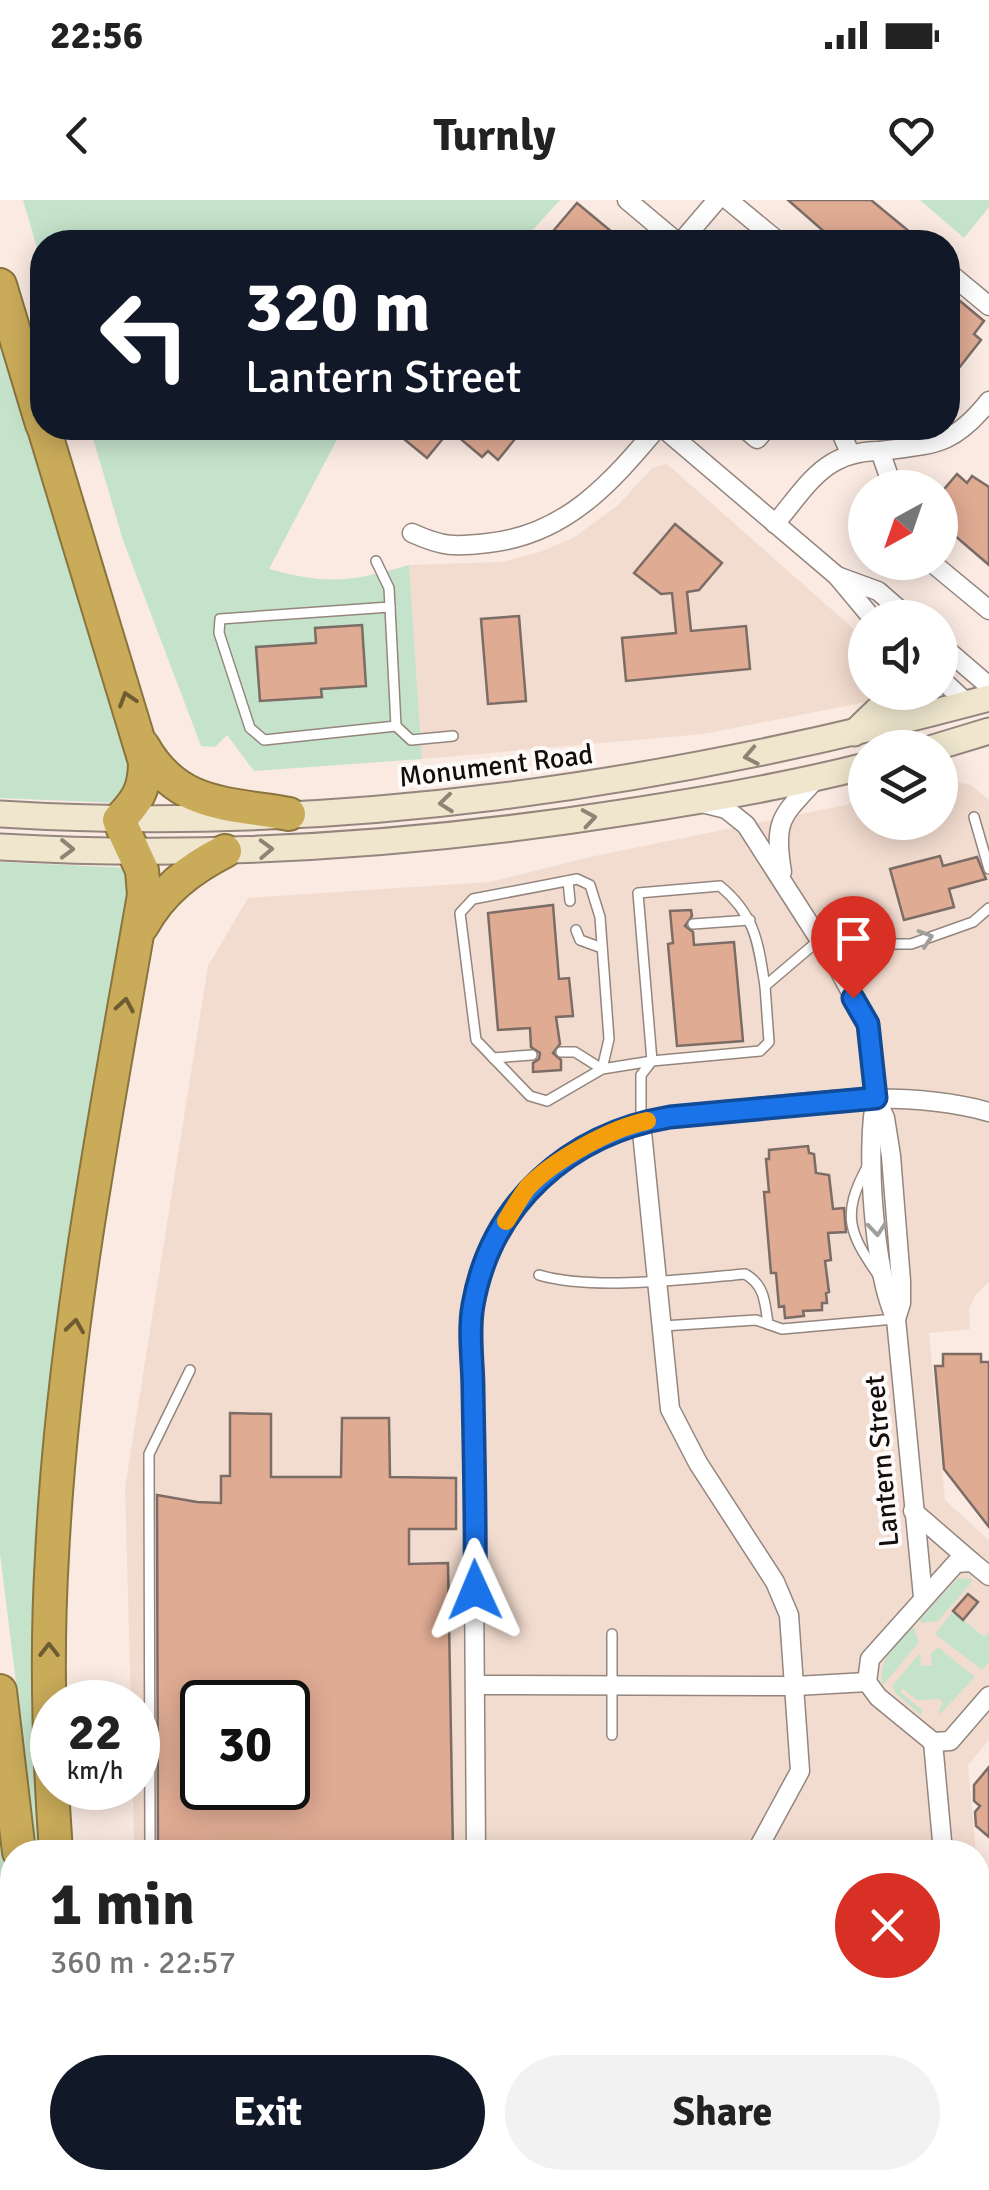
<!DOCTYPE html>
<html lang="en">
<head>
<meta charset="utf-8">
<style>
  :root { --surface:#fff; --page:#f2f2f2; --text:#222; --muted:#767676; --accent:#111827 }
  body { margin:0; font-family:Signika,sans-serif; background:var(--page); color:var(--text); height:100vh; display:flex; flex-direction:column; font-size:38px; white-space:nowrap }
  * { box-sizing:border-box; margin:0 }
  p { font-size:32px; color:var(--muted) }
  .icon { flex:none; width:55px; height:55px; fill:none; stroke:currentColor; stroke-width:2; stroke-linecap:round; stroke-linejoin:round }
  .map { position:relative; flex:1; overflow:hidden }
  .panel { position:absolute; left:0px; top:1640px; width:990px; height:350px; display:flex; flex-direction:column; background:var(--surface); border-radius:40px 40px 0 0; box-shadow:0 5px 25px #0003 }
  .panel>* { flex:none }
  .banner { position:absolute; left:30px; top:30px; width:930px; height:210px; border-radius:40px; box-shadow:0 5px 25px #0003; background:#111827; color:#fff; overflow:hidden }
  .needle { width:65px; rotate:220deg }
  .fabs { position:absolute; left:848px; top:270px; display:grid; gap:20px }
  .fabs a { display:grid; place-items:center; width:110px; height:110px; border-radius:50%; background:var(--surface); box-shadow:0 5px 25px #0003; font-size:50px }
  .speed { position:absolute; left:30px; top:1480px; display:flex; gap:20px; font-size:50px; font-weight:700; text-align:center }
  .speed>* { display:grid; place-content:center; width:130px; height:130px; border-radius:50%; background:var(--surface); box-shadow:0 5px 25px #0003; line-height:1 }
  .speed small { font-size:25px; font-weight:400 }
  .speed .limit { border:5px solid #111; border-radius:15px; background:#fff; color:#111 }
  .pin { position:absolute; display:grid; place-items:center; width:85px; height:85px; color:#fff; margin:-102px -42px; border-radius:50% 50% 50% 0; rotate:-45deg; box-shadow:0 0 10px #0007 }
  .pin .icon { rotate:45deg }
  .me { position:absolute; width:110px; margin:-55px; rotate:359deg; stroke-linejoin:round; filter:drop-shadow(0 0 8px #0008) }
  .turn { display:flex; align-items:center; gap:35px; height:210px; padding:0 50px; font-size:45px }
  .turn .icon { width:130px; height:130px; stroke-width:2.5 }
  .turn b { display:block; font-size:70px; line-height:85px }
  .round { display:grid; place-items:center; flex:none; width:105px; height:105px; border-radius:52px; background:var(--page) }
  .head { display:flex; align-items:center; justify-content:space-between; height:170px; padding:0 50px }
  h1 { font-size:60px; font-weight:800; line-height:75px }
  .action { display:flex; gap:20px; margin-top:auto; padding:20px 50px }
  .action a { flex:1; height:115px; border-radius:60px; background:var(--accent); color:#fff; font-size:40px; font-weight:800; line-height:115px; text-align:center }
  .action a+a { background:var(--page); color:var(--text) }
  .status { display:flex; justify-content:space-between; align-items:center; height:70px; padding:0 50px; background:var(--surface); direction:ltr }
  .status svg { height:28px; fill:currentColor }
  header { display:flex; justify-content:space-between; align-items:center; height:130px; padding:0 50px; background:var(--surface); font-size:45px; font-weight:800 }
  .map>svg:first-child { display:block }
  .built { fill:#f2dccf; fill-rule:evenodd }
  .green { fill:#c5e3cb }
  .building { fill:#e0ab93; stroke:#7b6c66; stroke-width:2.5; fill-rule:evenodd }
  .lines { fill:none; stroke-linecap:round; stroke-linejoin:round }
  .service-casing { stroke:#94867e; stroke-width:12 }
  .minor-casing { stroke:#94867e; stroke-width:21 }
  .secondary-casing { stroke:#94867e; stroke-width:29 }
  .motorway-casing { stroke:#89743e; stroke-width:36 }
  .service { stroke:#fff; stroke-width:9 }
  .minor { stroke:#fff; stroke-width:18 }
  .secondary { stroke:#efe6cd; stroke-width:25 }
  .motorway { stroke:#c9ab59; stroke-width:32 }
  .oneway { stroke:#6e5c32 }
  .oneway2 { stroke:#8c8576 }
  .oneway3 { stroke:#a19f9d }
  .route-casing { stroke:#114b97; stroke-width:25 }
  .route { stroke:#1a73e8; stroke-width:18 }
  .slow { stroke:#f59e0b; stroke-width:18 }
  .labels { text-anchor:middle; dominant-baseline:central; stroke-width:8; stroke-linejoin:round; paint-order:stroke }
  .street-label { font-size:28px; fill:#130e0b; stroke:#fefaf9 }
</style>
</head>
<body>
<div class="status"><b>22:56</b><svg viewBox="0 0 49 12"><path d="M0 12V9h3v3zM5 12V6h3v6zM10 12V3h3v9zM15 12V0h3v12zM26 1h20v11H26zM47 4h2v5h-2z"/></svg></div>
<header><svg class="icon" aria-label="back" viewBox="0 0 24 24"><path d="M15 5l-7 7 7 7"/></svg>Turnly<svg class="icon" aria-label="heart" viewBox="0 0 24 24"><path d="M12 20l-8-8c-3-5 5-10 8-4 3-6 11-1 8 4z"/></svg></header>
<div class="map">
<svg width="989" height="1990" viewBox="0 0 989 1990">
  <rect width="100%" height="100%" fill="#faeae2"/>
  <g class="built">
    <polygon points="667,264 865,439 865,492 878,493 871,501 703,534 422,559 409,365 501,362 540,352 573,338 617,306 652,268"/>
    <path d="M955,582L971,585L989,600V1082L975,1095L969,1110L970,1129L929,1133L945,1300L989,1340V1540L968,1565L976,1652H134L133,1588H138V1502H131L125,1288L208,766L248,698L490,682L590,657L865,601V622H940V585ZM202,1502H288V1588H202Z"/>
    <polygon points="978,1663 989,1776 989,1990 146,1990 145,1978 978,1978"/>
  </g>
  <g class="green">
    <polygon points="23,0 560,0 522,42 42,42 42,65"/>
    <polygon points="920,0 989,0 989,7 964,38"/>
    <polygon points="0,109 137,565 117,603 0,598"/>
    <path d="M90,228H343L269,369C329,385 350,382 409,365L422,559L254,571L227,535L215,547L201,546L123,340Z"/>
    <polygon points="0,662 131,668 79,1062 49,1652 37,1652 0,1353"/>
    <polygon points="958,1378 972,1379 971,1383 938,1421 922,1423 919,1420"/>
    <polygon points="953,1411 984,1437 989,1432 989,1462 982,1470 935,1434"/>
    <path d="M913,1426L919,1442L883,1485C876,1460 898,1444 913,1426Z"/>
    <polygon points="938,1447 975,1477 941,1513 938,1513 943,1502 939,1499 917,1500 903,1489 900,1492 922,1510 921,1515 895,1493 893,1485 920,1453 921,1466 932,1465 931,1454"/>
    <polygon points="0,1584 12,1680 12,1978 54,1978 55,1990 12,1990 0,1909"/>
  </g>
  <g class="building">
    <polygon points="788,0 871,0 922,42 836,42"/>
    <polygon points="577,3 624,42 555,42 561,36 554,30"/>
    <polygon points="954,96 984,121 974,134 981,140 948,182 948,104"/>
    <polygon points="413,228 512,228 519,234 498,260 488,251 482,257 450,230 427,258 404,239"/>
    <polygon points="957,274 967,283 972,276 989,287 989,365 940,323 940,294"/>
    <polygon points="675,324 722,363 699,390 687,392 691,431 746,426 750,469 626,481 622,438 676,433 672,393 661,394 634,373"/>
    <polygon points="519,416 526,501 488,504 481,419"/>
    <polygon points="362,425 366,486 321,489 322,497 260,501 256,447 316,443 315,428"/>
    <polygon points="940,656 943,666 977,657 986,679 949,689 954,707 904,720 890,669"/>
    <polygon points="553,705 559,779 569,778 573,816 556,817 560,844 553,853 561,860 561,870 533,872 533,863 539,859 540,853 531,847 530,828 498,830 488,713"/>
    <polygon points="691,710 692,716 685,726 693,732 694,745 734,742 743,841 677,846 668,744 673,743 670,711"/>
    <polygon points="808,946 809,953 814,954 816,973 829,975 833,1009 844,1008 846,1032 828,1033 831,1060 825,1061 829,1092 826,1093 827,1103 822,1103 822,1110 803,1111 804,1116 785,1118 784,1106 779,1107 776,1073 771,1073 764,992 769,992 766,959 769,959 769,950"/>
    <polygon points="943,1154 981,1154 981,1162 989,1162 989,1327 944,1269 935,1166 943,1166"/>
    <path d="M230,1213L271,1214V1277H341L342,1218H389L390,1277L456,1278V1329H409V1364L448,1363L453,1652H158L157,1295L197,1302L221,1303V1276H230ZM202,1502H288V1588H202Z"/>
    <polygon points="968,1394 978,1402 963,1420 953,1411"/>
    <polygon points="989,1567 989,1637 976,1626 975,1612 980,1606 974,1601 974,1585"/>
  </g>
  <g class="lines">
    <g class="service-casing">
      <g id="service">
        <polyline points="376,361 389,388 390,407 220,419 219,433 250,528 264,540 396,526 411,540 453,536"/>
        <polyline points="390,407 396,526"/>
        <polyline points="974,617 989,669"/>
        <polyline points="568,681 570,701"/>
        <polyline points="868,716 879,733 895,744 911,744 973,722 989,708"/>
        <polyline points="693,724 750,720"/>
        <polyline points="576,730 580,740 602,748"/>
        <path d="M561,852H575L602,869L609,839L600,717L590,685L577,679L473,699L460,713L476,840L530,896L547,901L602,869L652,861L638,693L720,686C756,716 758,743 765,786"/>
        <polyline points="493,858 532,855"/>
        <polyline points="641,921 641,875 652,861 760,851 769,842 765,786 819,740"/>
        <path d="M867,967C841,1015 849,1033 878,1075"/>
        <path d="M539,1075C592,1091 688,1079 745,1074C765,1085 765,1103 768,1124"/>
        <polyline points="663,1126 756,1120 782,1129 895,1119"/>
        <polyline points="612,1434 612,1535"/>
        <polyline points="150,1652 149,1254 190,1170"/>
        <polyline points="962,1990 971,1981"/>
      </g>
    </g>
    <g class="minor-casing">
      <g id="minor">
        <polyline points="627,0 677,42"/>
        <polyline points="728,0 779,42"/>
        <polyline points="681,42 717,0"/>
        <polyline points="948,72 989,106"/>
        <polyline points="663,228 837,376 872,418"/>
        <polyline points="744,228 757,239 767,228"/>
        <polyline points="839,228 850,253"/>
        <path d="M893,288L880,251C935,244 953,246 989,201"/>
        <path d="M775,324C808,285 824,251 880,251"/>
        <path d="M412,333C443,347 454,347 488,343C565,335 610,284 657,228"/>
        <polyline points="931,362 989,410"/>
        <polyline points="837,376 878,391 909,418"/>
        <polyline points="940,444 989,486"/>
        <polyline points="940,478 968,504"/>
        <polyline points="702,603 726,609 746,625 839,770 868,824 876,898 885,918 891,956 901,1081 901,1103 896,1119"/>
        <path d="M782,672C773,619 782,616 817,578"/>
        <path d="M876,898C865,946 874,1076 896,1119L923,1397"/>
        <polyline points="641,922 670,1209 698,1263 775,1382 789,1415 800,1571 756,1652"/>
        <polyline points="913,1311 972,1362"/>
        <polyline points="989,1376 972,1362 956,1363 870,1459 867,1482 878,1497 933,1542 950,1541 989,1496"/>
        <polyline points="475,1485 796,1486 867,1482"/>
        <polyline points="933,1542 943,1652"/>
        <path d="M476,1652L472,1107C478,1088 481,1066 489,1048C522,975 594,930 670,917C775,907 886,884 989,912"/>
        <polyline points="978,1938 989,1935"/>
        <polyline points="481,1978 482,1990"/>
        <polyline points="518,1990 526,1978"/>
      </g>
    </g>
    <g class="secondary-casing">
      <g id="secondary">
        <polyline points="854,533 883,505 891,492"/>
        <polyline points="933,548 989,531"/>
        <path d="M0,614C337,635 664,585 989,498"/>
        <path d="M0,647C210,659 419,645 627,612C706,600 787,586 865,566"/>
      </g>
    </g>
    <g class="motorway-casing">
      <g id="motorway">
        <polyline points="0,85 42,224"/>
        <path d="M44,228L145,562C145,590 137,601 119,620L142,670L144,695C106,913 63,1134 52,1356C46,1455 49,1554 56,1652"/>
        <path d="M143,546C177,607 227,603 289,614"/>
        <path d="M142,726C161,691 190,669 225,651"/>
        <polyline points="0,1491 19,1652"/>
        <polyline points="65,1978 67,1990"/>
        <polyline points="0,1989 0,1990"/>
      </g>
    </g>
    <use href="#service" class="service"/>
    <use href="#minor" class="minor"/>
    <use href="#secondary" class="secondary"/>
    <use href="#motorway" class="motorway"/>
  </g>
  <defs><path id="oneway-chevron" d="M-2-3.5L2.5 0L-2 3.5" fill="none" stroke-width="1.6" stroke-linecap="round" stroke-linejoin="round" transform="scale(2.5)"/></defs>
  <g class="oneway">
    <use href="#oneway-chevron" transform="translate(127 499) rotate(-107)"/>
    <use href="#oneway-chevron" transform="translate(125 805) rotate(-80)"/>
    <use href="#oneway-chevron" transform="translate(75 1126) rotate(-82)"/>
    <use href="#oneway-chevron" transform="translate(49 1450) rotate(-90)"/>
  </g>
  <g class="oneway2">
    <use href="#oneway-chevron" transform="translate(751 556) rotate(169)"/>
    <use href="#oneway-chevron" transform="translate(446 603) rotate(174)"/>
    <use href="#oneway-chevron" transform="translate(589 618) rotate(-9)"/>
    <use href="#oneway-chevron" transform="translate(67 649) rotate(1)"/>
    <use href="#oneway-chevron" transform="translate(266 649) rotate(-2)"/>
  </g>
  <g class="oneway3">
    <use href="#oneway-chevron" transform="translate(926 738) rotate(-18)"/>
    <use href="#oneway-chevron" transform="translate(877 1029) rotate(85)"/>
  </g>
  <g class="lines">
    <g class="route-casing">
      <path id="route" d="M475,1390C476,1323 474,1256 473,1190C473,1163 468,1132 473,1105C491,1003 569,934 670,917L876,898L868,824L853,798"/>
    </g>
    <use href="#route" class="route"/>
    <path class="slow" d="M506,1021C513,1010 520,997 528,987C554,960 611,928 647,921"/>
  </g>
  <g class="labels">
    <g class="street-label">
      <text transform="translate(496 566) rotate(-7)">Monument Road</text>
      <text transform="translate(882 1261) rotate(-95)">Lantern Street</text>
    </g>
  </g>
</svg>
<div class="fabs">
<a><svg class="needle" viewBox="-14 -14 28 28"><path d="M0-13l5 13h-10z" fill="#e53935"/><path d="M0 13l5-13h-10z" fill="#767676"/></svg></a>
<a><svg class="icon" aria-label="sound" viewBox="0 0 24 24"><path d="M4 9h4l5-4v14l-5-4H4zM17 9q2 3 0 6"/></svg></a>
<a><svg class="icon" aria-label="layers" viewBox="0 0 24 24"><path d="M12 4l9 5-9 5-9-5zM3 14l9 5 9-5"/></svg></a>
</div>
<div class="speed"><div>22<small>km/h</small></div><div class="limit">30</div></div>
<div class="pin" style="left:853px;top:798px;background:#d93025"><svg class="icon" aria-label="arrive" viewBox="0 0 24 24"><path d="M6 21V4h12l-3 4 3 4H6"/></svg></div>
<svg class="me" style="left:475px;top:1390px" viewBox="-20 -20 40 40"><path d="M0-17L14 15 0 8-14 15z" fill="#1a73e8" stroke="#fff" stroke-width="4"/></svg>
<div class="banner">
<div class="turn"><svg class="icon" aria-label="left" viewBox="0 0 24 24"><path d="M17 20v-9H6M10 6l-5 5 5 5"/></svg><div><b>320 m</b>Lantern Street</div></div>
</div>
<section class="panel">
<div class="head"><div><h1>1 min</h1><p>360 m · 22:57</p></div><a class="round" style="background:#d93025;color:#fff"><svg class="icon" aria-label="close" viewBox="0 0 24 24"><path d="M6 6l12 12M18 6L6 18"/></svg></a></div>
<div class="action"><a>Exit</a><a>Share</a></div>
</section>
</div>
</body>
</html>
